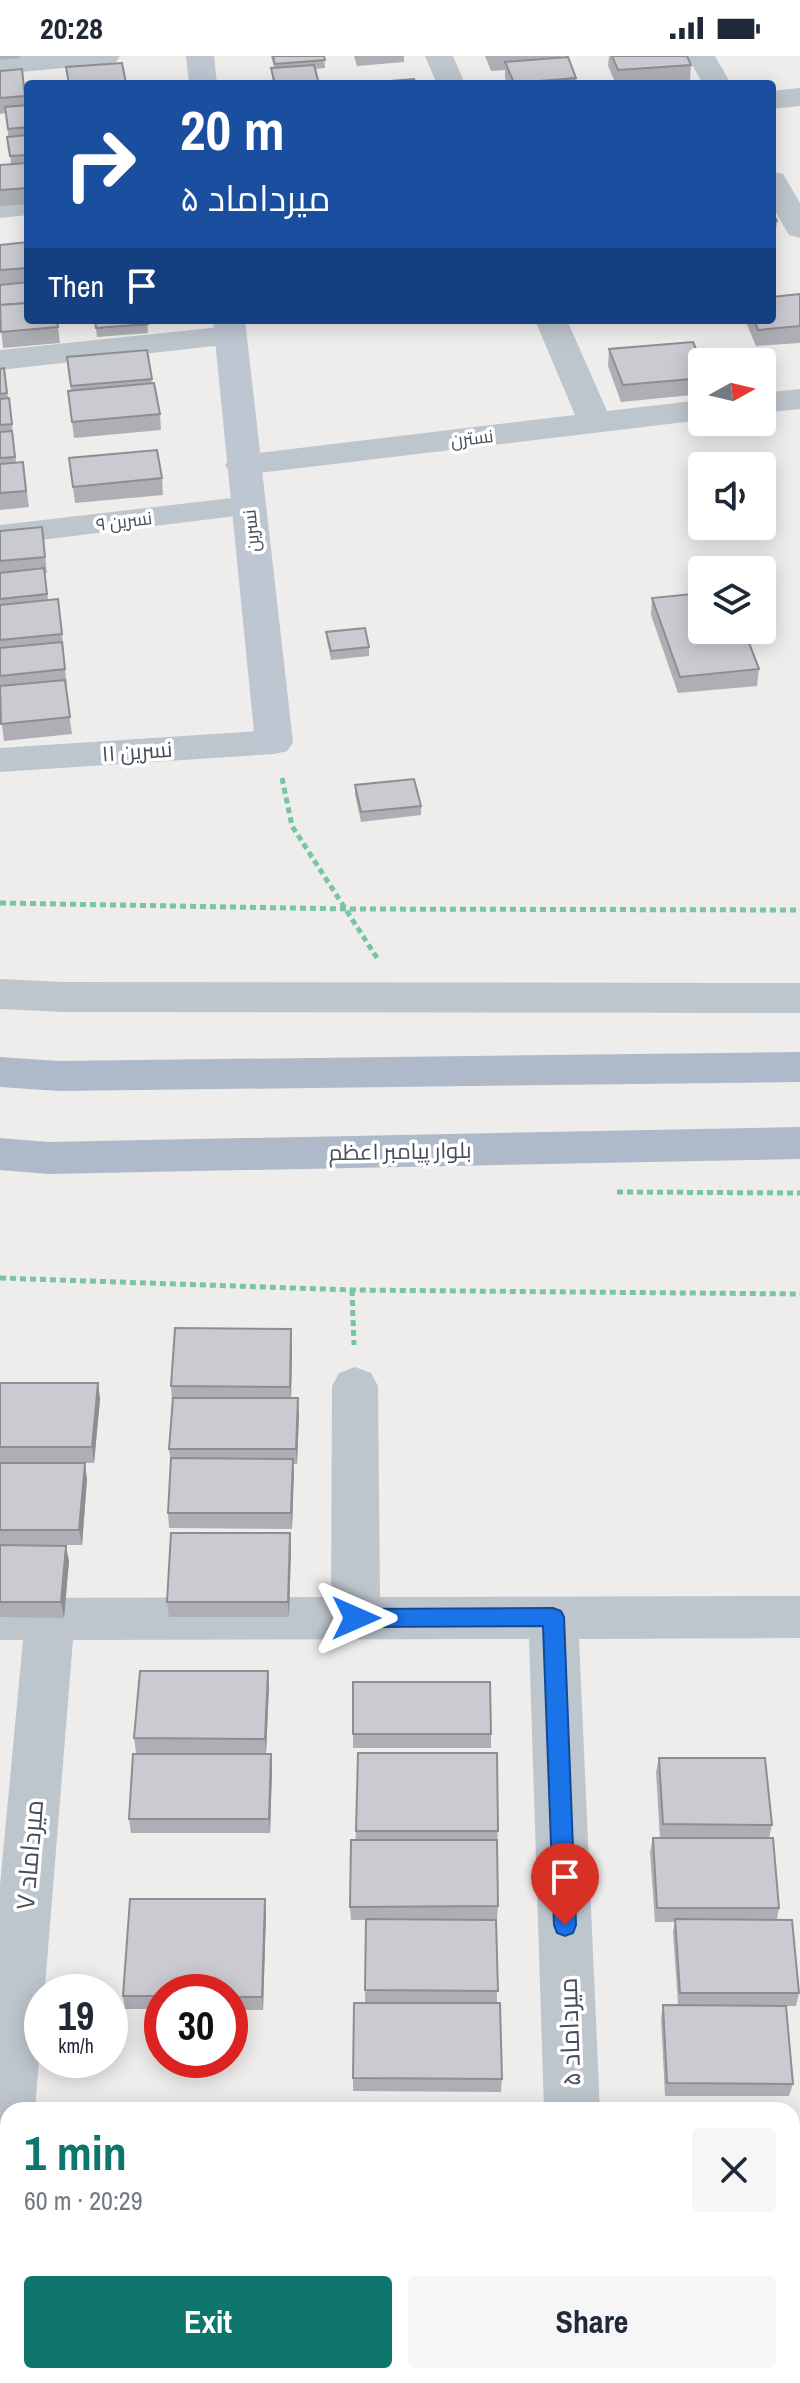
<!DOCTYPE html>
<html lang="en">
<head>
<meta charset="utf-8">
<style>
  :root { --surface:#fff; --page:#f6f6f7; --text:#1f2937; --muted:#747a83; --accent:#0f766e }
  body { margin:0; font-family:"Archivo Narrow",Cairo,sans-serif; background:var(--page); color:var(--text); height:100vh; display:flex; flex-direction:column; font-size:30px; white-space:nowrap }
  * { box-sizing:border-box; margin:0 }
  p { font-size:26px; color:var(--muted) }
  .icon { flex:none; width:44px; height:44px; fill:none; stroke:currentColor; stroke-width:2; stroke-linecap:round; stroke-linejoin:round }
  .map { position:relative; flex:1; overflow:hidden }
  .drawer { position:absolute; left:0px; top:2046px; width:800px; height:282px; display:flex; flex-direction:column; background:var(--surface); border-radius:24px 24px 0 0; box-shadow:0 4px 20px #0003 }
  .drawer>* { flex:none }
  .hud { position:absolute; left:24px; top:24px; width:752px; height:244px; border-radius:8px; box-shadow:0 4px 20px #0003; background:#1a4fa0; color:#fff; overflow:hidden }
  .needle { width:52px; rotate:82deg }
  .tools { position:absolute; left:688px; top:292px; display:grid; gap:16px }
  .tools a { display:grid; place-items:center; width:88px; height:88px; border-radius:8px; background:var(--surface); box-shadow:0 4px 20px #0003; font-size:40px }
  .speed { position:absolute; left:24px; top:1918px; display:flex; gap:16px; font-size:40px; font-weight:700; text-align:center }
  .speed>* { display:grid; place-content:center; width:104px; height:104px; border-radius:50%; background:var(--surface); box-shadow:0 4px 20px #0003; line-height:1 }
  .speed small { font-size:20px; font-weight:400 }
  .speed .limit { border:12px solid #d22; background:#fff; color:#111 }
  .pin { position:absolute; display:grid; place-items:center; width:68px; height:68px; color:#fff; margin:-82px -34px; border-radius:50% 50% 50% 0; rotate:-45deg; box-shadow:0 0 8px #0007 }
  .pin .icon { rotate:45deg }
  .me { position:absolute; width:88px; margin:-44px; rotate:90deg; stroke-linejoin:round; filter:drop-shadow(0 0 6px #0008) }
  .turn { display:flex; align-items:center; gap:28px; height:168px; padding:0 24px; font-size:36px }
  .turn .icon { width:104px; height:104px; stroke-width:2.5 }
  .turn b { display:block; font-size:56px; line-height:68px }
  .then { display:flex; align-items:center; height:76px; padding:0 24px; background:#0003; gap:16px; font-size:30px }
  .round { display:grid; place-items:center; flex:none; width:84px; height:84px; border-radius:8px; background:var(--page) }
  .summary { display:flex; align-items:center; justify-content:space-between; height:136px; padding:0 24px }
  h1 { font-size:48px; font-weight:700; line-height:60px; color:var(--accent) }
  .action { display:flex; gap:16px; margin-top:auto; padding:16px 24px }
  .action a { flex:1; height:92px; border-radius:8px; background:var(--accent); color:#fff; font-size:32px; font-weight:700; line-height:92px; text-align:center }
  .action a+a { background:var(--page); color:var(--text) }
  .status { display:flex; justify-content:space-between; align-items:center; height:56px; padding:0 40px; background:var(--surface); direction:ltr }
  .status svg { height:22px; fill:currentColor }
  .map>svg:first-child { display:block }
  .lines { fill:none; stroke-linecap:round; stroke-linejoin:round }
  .path { stroke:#79c4a4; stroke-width:5; stroke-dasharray:6 4; stroke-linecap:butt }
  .street { fill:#bec6cd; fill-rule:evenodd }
  .secondary { fill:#bec6d2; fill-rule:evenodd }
  .primary { fill:#aebac9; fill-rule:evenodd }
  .wall { fill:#aeafb4 }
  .shaded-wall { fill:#8d8e92 }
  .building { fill:#cacbd1; stroke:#8d8e92; stroke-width:2 }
  .route { fill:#1a73e8; stroke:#114b97; stroke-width:2 }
  .labels { text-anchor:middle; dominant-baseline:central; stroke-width:7; stroke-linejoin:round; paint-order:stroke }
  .far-street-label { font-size:18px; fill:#464e58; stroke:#fff }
  .street-label { font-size:22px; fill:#464e58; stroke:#fff }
  .near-street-label { font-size:26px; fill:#464e58; stroke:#fff }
</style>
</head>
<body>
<div class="status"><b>20:28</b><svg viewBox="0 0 49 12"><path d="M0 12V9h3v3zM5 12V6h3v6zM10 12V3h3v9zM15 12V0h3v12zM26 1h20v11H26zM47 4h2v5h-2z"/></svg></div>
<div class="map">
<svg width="800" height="2327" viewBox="0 0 800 2327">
  <rect width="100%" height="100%" fill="#efecec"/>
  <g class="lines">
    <g class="path">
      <polyline points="282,722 292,770 377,902"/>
      <polyline points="0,847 348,853 800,854"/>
      <polyline points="617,1136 800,1137"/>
      <polyline points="0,1222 352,1234 800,1238"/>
      <polyline points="352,1234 354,1289"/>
    </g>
    <g class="street">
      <polygon points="16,0 120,0 116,6 106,8 0,18 0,2"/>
      <polygon points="425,0 453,0 465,28 437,28"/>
      <polygon points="687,0 715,0 731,28 703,28"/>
      <polygon points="800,32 800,50 772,53 772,35"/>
      <polygon points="772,115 783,118 800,147 800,182 789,179 772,150"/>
      <polygon points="28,141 28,159 0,162 0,144"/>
      <polygon points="535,264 567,264 607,355 702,344 702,364 242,419 230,416 225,409 230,402 242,399 575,359"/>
      <polygon points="230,270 241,273 246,280 241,287 0,314 0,294"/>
      <polygon points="800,333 800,353 762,357 762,337"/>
      <polygon points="249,440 261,443 266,450 261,457 0,489 0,469"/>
      <polygon points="274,674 287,677 293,686 287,695 274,698 0,716 0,692"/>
      <polygon points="0,923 63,926 800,927 800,957 63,956 0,953"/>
      <polygon points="355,1311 371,1317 378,1330 380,1541 800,1540 800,1582 579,1583 600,2054 544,2054 529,1583 73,1584 35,2054 8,2054 8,2155 0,2159 0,1829 23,1584 0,1584 0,1542 331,1541 332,1330 339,1317"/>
      <polygon points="800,2245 800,2305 792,2306 792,2246"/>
      <polygon points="0,2276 8,2276 8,2320 32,2320 29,2327 0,2327"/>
    </g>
    <g class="secondary">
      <polygon points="186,0 214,0 217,28 189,28"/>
      <polygon points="213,264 245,264 293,686 287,695 274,698 261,695 255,686"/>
    </g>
    <g class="primary">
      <polygon points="800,996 800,1026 59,1035 0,1031 0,1001 59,1005"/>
      <polygon points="800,1071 800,1103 48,1118 0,1114 0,1082 48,1086"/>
    </g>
  </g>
  <g class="wall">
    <polygon points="0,0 19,0 20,2 0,4"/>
    <polygon points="271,0 324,0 325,12 315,13 319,28 273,28 271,12 274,12"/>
    <polygon points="354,0 404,0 404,6 357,10"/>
    <polygon points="485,0 561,0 561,2 576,22 576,28 507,28 505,22 505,14 491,15"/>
    <polygon points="609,0 687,0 691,9 690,24 643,28 616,28 608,10"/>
    <polygon points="22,13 27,49 28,49 28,148 0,150 0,109 11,108 6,57 0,58 0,15"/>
    <polygon points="772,155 777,165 775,182 772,182"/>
    <polygon points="28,186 28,264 57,264 60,287 3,292 0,265 0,189"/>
    <polygon points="800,238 800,287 756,290 745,264 772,264"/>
    <polygon points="95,264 147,264 148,277 97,281"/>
    <polygon points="609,293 702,307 702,338 621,346 608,310"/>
    <polygon points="147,294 152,327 160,358 161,374 74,382 68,335 71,335 67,301"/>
    <polygon points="4,312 8,342 9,342 16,406 23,406 29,451 0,454 0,313"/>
    <polygon points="69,402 162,422 163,439 75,447"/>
    <polygon points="42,471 47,517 45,518 48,544 62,578 64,594 63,595 67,630 65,630 72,678 4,685 0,654 0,475"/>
    <polygon points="652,542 759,613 757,630 678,637 651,559"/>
    <polygon points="326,576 369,591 369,600 331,604 327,585"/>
    <polygon points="355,729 421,750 421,759 361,766 355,738"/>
    <polygon points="292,1289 291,1342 299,1358 297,1408 293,1408 292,1473 169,1472 168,1457 171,1407 169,1393 172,1346 171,1330"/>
    <polygon points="0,1327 98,1327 100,1343 94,1407 0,1406"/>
    <polygon points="0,1407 87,1423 82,1489 0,1489"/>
    <polygon points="290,1477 291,1492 289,1561 169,1561 167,1546"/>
    <polygon points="0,1489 69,1505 64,1562 0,1561"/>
    <polygon points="268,1615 269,1630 266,1697 136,1697 134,1682"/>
    <polygon points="353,1626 491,1678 491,1692 353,1692"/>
    <polygon points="271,1698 272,1713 270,1777 131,1777 129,1763"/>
    <polygon points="659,1702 772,1769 769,1782 779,1852 777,1863 799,1937 796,1950 786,1950 793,2028 789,2040 665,2040 661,1962 663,1949 678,1949 673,1876 675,1866 655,1866 650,1796 653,1782 660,1782 656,1716"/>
    <polygon points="356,1775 498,1775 497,1789 498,1850 497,1864 496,1864 497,1947 502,2023 501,2036 353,2035 353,2022 365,1947 366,1864 351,1864 350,1851"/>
    <polygon points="266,1857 263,1954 230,1954 230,1936 162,1936 162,1953 125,1953 123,1940"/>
    <rect x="792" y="2128" width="8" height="95"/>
  </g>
  <g class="shaded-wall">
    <polygon points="291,1273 292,1289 291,1347 290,1331"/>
    <polygon points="98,1327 100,1343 94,1407 92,1391"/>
    <polygon points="298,1342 299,1358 297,1408 296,1393"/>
    <polygon points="293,1403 294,1418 292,1473 291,1457"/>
    <polygon points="85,1407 87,1423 82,1489 79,1474"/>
    <polygon points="290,1477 291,1492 289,1561 288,1546"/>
    <polygon points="66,1490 69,1505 64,1562 61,1546"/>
    <polygon points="268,1615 269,1630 266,1697 265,1683"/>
    <polygon points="271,1698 272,1713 270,1777 269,1763"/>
    <polygon points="265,1843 266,1857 263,1954 262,1941"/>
  </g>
  <g class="building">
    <polygon points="273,0 324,0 325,4 275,8"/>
    <polygon points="612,0 687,0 691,9 618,14"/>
    <polygon points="568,1 576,22 514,27 505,6"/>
    <polygon points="122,7 126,27 69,28 66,11"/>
    <polygon points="314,9 319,28 275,28 271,12"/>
    <polygon points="22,13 25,40 0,42 0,15"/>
    <polygon points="414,23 416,28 365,28 364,27"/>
    <polygon points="28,49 28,71 8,73 5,51"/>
    <polygon points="28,79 28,99 10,100 7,81"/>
    <polygon points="28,107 28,132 0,134 0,109"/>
    <polygon points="772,155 777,165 772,166"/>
    <polygon points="28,186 28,212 0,214 0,189"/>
    <polygon points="28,226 28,247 0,249 0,229"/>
    <polygon points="800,238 800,270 758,274 754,264 772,264 772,241"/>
    <polygon points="28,247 28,264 57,264 58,271 1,276 0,249"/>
    <polygon points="95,264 147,264 148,268 96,272"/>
    <polygon points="693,286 702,307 702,322 623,329 609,293"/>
    <polygon points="147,294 152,323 71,330 67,301"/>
    <polygon points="4,312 7,337 0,338 0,313"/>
    <polygon points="154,327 160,358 72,366 68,335"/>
    <polygon points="9,342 12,368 0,369 0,343"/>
    <polygon points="12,375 15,401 0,402 0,376"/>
    <polygon points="157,394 162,422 73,431 69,402"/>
    <polygon points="23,406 26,435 0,437 0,408"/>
    <polygon points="42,471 45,501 0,505 0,475"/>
    <polygon points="44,512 47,538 0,543 0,517"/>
    <polygon points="702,537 702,574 744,574 759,613 680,621 652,542"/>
    <polygon points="58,543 62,578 0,584 0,549"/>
    <polygon points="365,572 369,591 331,595 326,576"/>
    <polygon points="62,586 65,613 0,620 0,592"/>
    <polygon points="65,624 70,661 1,668 0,630"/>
    <polygon points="414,723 421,750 361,756 355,729"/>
    <polygon points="175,1272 291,1273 290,1331 171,1330"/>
    <polygon points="0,1327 98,1327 92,1391 0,1391"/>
    <polygon points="173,1342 298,1342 296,1393 169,1393"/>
    <polygon points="171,1402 293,1403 291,1457 168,1457"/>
    <polygon points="0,1407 85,1407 79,1474 0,1474"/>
    <polygon points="171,1477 290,1477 288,1546 167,1546"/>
    <polygon points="0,1489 66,1490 61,1546 0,1546"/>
    <polygon points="140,1615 268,1615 265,1683 134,1682"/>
    <polygon points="353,1626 490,1626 491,1678 353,1678"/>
    <polygon points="358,1697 497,1697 498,1775 356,1775"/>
    <polygon points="133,1698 271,1698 269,1763 129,1763"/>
    <polygon points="659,1702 765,1702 772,1769 663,1768"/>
    <polygon points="653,1782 773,1782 779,1852 657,1852"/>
    <polygon points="351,1784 497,1784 498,1850 350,1851"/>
    <polygon points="130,1843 265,1843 262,1941 230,1941 230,1936 162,1936 162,1940 123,1940"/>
    <polygon points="366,1863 496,1864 498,1935 365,1934"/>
    <polygon points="675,1863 792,1864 799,1937 680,1937"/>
    <polygon points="354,1947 500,1947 502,2023 353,2022"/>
    <polygon points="663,1949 786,1950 793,2028 667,2027"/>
    <rect x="792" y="2128" width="8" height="84"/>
  </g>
  <polygon class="route" points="553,1552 561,1555 564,1561 576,1869 573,1877 565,1880 557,1877 554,1869 543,1570 356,1571 349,1568 346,1562 349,1556 356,1553"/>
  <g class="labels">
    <g class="far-street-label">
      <text transform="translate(472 382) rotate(-7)">نسترن</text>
      <text transform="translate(124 465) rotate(-7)">نسرین ۹</text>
      <text transform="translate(251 475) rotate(-96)">نسرین</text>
    </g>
    <g class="street-label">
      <text transform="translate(137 695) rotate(-4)">نسرین ۱۱</text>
      <text transform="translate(400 1095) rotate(-1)">بلوار پیامبر اعظم</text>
    </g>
    <g class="near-street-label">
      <text transform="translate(29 1799) rotate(-85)">میرداماد ۷</text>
      <text transform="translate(569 1976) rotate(-92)">میرداماد ۵</text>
    </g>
  </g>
</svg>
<div class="tools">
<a><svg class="needle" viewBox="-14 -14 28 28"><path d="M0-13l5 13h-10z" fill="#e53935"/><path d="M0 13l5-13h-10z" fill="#747a83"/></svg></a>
<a><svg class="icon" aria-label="sound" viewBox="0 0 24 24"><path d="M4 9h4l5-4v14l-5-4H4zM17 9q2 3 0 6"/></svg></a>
<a><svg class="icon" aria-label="layers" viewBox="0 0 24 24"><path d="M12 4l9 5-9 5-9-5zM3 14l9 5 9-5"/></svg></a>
</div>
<div class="speed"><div>19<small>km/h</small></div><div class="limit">30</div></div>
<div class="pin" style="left:565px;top:1869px;background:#d93025"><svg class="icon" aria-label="arrive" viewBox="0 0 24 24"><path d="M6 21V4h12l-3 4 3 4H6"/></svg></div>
<svg class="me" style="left:356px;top:1562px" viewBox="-20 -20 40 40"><path d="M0-17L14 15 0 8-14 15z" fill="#1a73e8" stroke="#fff" stroke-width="4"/></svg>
<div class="hud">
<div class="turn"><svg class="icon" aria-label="right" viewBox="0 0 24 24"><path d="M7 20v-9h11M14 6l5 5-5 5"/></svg><div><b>20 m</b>میرداماد ۵</div></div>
<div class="then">Then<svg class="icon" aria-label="arrive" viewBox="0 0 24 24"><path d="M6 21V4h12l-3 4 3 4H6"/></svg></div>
</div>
<section class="drawer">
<div class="summary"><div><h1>1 min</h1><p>60 m · 20:29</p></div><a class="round"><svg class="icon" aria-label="close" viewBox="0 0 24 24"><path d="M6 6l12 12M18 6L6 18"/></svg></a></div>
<div class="action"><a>Exit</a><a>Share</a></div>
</section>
</div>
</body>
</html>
